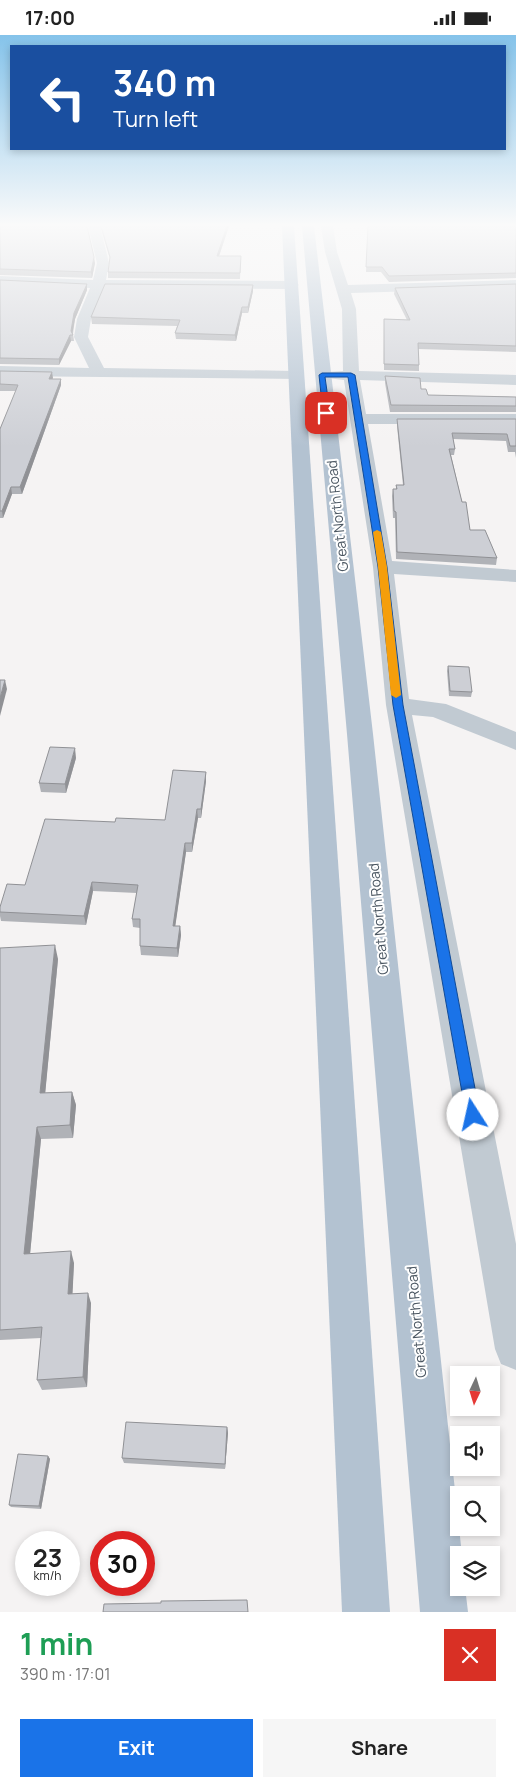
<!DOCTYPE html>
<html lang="en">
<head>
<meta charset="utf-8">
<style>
  :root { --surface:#fff; --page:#f6f6f6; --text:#222; --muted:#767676; --accent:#1a73e8 }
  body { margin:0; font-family:Manrope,sans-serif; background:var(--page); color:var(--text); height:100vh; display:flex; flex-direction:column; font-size:19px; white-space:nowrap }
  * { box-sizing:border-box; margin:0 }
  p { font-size:16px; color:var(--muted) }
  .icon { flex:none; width:28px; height:28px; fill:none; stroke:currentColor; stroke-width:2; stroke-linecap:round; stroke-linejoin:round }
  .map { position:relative; height:1577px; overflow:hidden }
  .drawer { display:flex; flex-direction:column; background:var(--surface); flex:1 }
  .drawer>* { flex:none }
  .guide { position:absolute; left:10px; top:10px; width:496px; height:105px; border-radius:0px; box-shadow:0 2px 8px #0003; background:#1a4fa0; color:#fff; overflow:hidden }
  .needle { width:32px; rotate:184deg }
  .tools { position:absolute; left:450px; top:1331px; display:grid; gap:10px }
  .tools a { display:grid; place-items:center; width:50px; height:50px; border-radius:0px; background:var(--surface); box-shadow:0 2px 8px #0003; font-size:25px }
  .speed { position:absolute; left:15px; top:1496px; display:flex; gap:10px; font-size:25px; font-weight:700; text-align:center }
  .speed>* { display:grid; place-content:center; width:65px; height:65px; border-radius:50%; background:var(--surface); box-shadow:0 2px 8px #0003; line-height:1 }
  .speed small { font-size:12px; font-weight:400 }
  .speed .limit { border:8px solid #d22; background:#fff; color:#111 }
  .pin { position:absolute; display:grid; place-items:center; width:42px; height:42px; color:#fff; margin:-21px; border-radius:10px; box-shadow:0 2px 8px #0006 }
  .me { position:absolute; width:55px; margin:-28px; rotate:350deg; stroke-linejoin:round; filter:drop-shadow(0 0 4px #0008) }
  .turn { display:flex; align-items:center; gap:18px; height:105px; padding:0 20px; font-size:22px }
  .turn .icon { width:65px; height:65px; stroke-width:2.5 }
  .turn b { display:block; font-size:35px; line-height:42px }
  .round { display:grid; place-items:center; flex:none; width:52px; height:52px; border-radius:0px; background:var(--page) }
  .head { display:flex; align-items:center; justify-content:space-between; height:85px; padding:0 20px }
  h1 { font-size:30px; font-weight:700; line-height:38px; color:#1e9e55 }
  .button { display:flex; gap:10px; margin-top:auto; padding:10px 20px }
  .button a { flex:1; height:58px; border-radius:0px; background:var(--accent); color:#fff; font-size:20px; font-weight:700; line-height:58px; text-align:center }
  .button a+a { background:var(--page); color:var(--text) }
  .status { display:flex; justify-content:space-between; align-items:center; height:35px; padding:0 25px; background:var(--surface); direction:ltr }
  .status svg { height:14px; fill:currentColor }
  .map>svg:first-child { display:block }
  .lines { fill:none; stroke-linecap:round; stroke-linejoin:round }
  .minor { fill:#c1cad2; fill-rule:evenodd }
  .primary { fill:#b3c2d1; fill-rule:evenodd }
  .wall { fill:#b0b2b7 }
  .shaded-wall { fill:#909195 }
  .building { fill:#cdcfd5; stroke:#909195 }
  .route { fill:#1a73e8; stroke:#114b97 }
  .slow { fill:#f59e0b }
  .labels { text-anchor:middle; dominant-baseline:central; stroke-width:4; stroke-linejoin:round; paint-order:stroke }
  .street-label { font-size:14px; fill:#4a5661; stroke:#fff }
</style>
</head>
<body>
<div class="status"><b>17:00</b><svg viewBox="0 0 49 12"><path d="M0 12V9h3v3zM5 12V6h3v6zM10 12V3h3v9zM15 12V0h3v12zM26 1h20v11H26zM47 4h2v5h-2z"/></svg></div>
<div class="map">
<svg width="516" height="1577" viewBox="0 0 516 1577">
  <rect width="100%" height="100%" fill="#f5f3f3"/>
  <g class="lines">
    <g class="minor">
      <polygon points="88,191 100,191 109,228 106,245 292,246 299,250 292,254 104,253 91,284 88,302 104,333 295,336 301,338 303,341 301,344 0,341 0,331 89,333 74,302 77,284 90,253 0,249 0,241 93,245 97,228"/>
      <polygon points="321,191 333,191 337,217 348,250 516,245 516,253 351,258 356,274 359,336 516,340 516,350 360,345 366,379 516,379 516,389 368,389 392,526 516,535 516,547 394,539 409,664 446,669 516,697 516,715 433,682 412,680 516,1209 516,1335 501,1329 495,1314 386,670 373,532 344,345 327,343 325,340 327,337 343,336 342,274 325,217"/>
    </g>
    <g class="primary">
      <polygon points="282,191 294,191 390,1577 342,1577"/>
      <polygon points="302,191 314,191 373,699 462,1520 459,1520 459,1552 465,1552 468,1577 420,1577 347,699"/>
    </g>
  </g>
  <g class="wall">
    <polygon points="0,191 95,228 92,243 0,240"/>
    <polygon points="100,191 229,191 219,221 241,221 240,244 108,243 108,237 110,224"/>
    <polygon points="368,191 516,191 516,243 389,247 381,237 366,237"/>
    <polygon points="0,245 87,255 75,284 73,299 74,306 71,306 59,330 0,329"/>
    <polygon points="516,249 516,317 418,314 419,330 419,336 384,335 384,284 407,285 394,259 395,253"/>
    <polygon points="253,256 248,278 242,278 236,306 176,304 175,298 177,291 92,289 91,282"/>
    <polygon points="0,336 53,344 61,350 22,459 12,459 3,483 0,483 0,394 16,356 0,356"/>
    <polygon points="385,341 421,354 428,360 516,362 516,377 390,377 385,348"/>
    <polygon points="397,384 516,384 516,423 515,417 508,417 506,406 453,404 455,414 454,420 451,420 462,467 470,495 497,523 496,530 396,524 395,483 393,483 392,461 393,454 396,454 396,450 403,450 397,391"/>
    <polygon points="448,631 472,657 471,662 449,661 447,636"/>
    <polygon points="76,723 66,758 41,757 39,748"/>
    <polygon points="206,737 206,746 201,783 198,783 192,817 186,817 175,891 180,891 181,900 178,922 141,920 140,911 140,893 133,892 132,884 137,858 93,856 86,890 1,886 0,881 0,872 25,850 115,787 165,785"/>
    <polygon points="0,913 58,924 45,1058 72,1057 76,1070 73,1103 41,1104 30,1219 74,1228 72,1259 91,1268 87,1352 42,1355 37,1345 41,1303 0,1305"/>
    <polygon points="227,1392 228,1398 225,1434 124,1428 122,1423"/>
    <polygon points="48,1421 50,1424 41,1474 11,1472 9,1470"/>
  </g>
  <g class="shaded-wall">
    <polygon points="227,191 229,191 217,227 217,221"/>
    <polygon points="94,222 95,228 92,243 91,237"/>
    <polygon points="87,249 87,255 75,284 72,300 71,296 74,278"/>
    <polygon points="253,250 253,256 248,278 248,272"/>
    <polygon points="242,272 242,278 236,306 235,300"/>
    <polygon points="70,300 71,306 59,330 59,324"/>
    <polygon points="52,337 53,343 50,350 49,344"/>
    <polygon points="61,344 61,350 22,459 20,452"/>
    <polygon points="11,452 12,459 3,483 2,476"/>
    <polygon points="5,645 7,654 0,681 0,663"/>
    <polygon points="75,713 76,723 66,758 65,749"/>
    <polygon points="206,737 206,746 201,783 201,774"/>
    <polygon points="197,774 198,783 192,817 192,808"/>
    <polygon points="185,808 186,817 174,900 173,891"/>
    <polygon points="92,847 93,856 86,890 84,881"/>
    <polygon points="180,891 181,900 178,922 177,913"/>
    <polygon points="55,910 58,924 44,1071 40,1058"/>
    <polygon points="72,1057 76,1070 73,1103 70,1090"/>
    <polygon points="37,1092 41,1104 29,1230 24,1219"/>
    <polygon points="71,1216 74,1228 72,1270 68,1259"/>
    <polygon points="88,1258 91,1268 87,1352 83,1342"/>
    <polygon points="227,1392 228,1398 225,1434 225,1429"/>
    <polygon points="48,1421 50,1424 41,1474 39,1471"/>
  </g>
  <g class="building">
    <polygon points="0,191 87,191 94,222 91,237 0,234"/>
    <polygon points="101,191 227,191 217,221 241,221 240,238 108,237 110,222"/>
    <polygon points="368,191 516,191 516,238 389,241 382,232 366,232"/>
    <polygon points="0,245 87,249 74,278 71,296 73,300 70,300 59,324 0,323"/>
    <polygon points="105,249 253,250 248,272 242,272 235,300 175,298 180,285 91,282"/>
    <polygon points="516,249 516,311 418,308 419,330 384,329 384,284 410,285 395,253"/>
    <polygon points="0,336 52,337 49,344 61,344 20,452 11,452 2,476 0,476 0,394 18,350 0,349"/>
    <polygon points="385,341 420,343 421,354 426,354 428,360 516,362 516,371 391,370"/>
    <polygon points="397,384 516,384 516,411 510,411 507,399 452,398 455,414 449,414 462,467 466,467 470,495 485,495 497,523 397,517 396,477 394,476 393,454 397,454 396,450 404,450"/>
    <polygon points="448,631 469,632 472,657 450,656"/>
    <polygon points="0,645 5,645 0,663"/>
    <polygon points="50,712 75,713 65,749 39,748"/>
    <polygon points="173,735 206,737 201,774 197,774 192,808 185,808 173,891 180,891 177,913 140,911 140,884 132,884 138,850 92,847 84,881 0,877 0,872 7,849 25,850 45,784 115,787 116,783 165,785"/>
    <polygon points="55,910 40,1058 72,1057 70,1090 37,1092 24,1219 71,1216 68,1259 88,1258 83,1342 37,1345 42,1292 0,1295 0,913"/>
    <polygon points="126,1387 227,1392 225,1429 122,1423"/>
    <polygon points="18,1419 48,1421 39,1471 9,1470"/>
    <polygon points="247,1565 248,1577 103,1577 104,1569 161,1568 161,1566"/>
  </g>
  <linearGradient id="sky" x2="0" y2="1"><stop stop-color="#85c3ea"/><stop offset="0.46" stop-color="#fafafa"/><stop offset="1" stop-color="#fafafa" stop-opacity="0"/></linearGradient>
  <rect width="516" height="412" fill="url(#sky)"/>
  <polygon class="route" points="322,338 351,338 355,340 387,532 403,670 480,1080 478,1084 473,1086 468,1084 466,1080 393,670 378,532 348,342 325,342 330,378 326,380 323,378 319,340"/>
  <polygon class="slow" points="377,495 381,497 387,532 401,660 396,663 391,660 378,532 373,497"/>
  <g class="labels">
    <g class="street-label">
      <text transform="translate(337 481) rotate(-96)">Great North Road</text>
      <text transform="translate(378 884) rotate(-95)">Great North Road</text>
      <text transform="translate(416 1287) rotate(-95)">Great North Road</text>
    </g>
  </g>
</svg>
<div class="tools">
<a><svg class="needle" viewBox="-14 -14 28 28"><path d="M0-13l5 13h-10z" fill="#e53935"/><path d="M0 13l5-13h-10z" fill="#767676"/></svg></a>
<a><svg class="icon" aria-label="sound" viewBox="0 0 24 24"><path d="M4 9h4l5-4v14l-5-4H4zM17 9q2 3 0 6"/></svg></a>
<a><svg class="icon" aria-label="search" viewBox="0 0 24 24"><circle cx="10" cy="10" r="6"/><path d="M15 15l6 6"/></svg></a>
<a><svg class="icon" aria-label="layers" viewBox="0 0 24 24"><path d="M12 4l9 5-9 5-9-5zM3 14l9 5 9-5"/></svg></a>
</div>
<div class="speed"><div>23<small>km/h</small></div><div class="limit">30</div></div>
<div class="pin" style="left:326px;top:378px;background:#d93025"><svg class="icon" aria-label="arrive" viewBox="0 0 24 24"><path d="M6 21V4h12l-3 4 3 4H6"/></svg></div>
<svg class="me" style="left:473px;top:1080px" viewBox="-20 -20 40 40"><circle r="19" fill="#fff"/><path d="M0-13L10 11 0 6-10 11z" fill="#1a73e8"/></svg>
<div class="guide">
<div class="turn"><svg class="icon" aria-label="left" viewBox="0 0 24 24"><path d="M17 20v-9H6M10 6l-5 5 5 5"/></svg><div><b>340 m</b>Turn left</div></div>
</div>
</div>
<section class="drawer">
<div class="head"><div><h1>1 min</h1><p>390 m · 17:01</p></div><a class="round" style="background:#d93025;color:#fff"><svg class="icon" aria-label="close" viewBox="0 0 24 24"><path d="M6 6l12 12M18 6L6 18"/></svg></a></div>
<div class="button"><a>Exit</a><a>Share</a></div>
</section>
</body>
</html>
